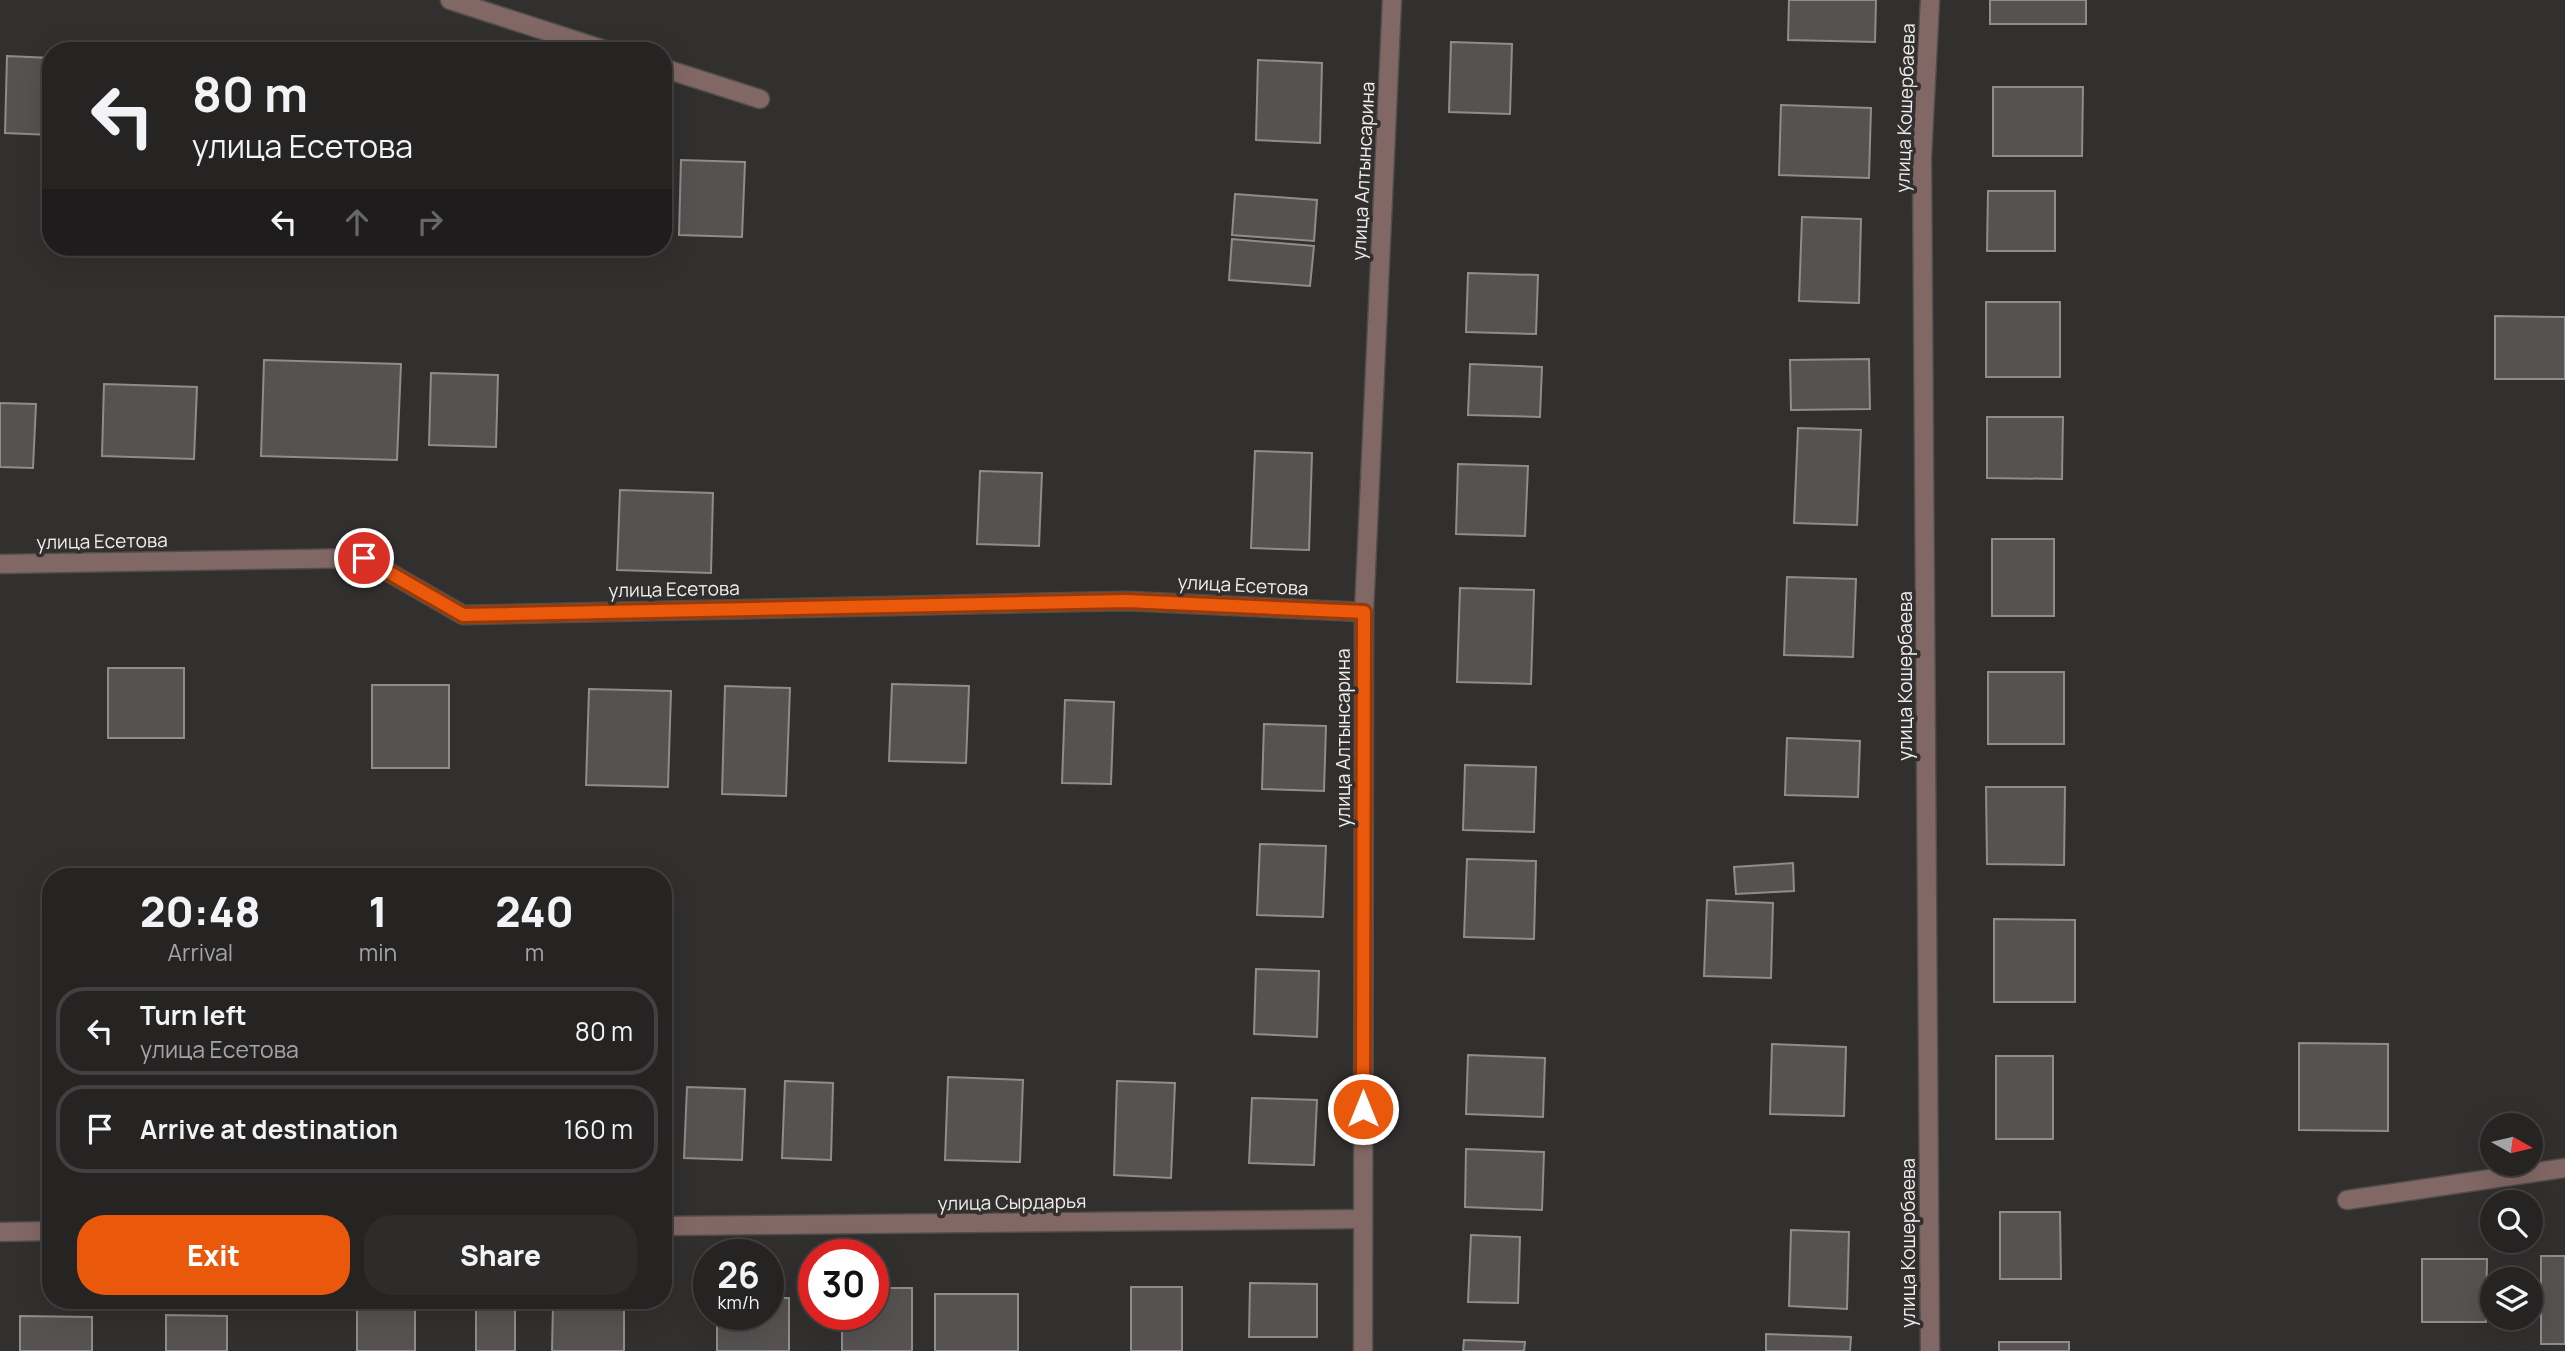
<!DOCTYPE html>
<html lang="en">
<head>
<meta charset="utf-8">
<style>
  :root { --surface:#262323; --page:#2e2b2b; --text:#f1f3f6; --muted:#a4a4a6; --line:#424041; --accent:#ea580c }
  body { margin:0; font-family:Manrope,sans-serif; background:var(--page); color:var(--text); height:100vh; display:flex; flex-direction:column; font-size:26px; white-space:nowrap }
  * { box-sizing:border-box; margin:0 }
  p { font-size:23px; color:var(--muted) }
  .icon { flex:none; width:38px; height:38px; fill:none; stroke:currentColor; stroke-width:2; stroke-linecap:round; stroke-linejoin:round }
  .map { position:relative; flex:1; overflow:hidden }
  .panel { position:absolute; left:42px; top:868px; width:630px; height:441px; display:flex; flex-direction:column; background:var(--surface); border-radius:28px; box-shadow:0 7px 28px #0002,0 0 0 2px var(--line) }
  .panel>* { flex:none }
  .banner { position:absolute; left:42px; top:42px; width:630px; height:214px; border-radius:28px; box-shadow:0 7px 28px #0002,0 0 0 2px var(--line); background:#262323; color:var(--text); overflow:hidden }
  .needle { width:46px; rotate:98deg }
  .fabs { position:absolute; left:2480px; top:1113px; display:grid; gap:14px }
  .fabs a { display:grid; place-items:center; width:63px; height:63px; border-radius:50%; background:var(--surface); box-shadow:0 7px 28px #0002,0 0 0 2px var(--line); font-size:35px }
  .speed { position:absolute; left:693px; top:1239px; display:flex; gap:14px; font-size:35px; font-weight:700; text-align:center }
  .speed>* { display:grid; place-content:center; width:91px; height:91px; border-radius:50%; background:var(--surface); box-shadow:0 7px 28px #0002,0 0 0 2px var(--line); line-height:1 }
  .speed small { font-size:18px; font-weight:400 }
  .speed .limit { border:10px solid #d22; background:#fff; color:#111 }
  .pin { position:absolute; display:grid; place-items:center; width:60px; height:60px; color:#fff; margin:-30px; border:4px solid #fff; border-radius:50%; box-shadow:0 2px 7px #0007 }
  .me { position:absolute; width:77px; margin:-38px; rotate:0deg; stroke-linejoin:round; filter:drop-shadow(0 0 5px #0008) }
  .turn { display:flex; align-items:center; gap:24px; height:147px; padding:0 35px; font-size:32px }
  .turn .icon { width:91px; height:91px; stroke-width:2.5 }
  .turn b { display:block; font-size:49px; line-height:60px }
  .lanes { display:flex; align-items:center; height:66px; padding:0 35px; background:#0003; justify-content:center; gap:35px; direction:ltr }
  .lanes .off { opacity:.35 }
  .eta { display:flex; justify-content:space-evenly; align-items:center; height:119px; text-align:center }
  .eta b { font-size:42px; font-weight:800; line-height:49px }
  .primary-button { display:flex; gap:14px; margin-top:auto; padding:14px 35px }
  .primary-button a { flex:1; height:80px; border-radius:28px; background:var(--accent); color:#fff; font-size:28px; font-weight:800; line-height:80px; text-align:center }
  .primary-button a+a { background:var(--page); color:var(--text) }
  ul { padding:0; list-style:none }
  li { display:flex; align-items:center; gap:21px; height:88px; margin:0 14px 10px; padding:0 21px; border:4px solid var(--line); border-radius:28px }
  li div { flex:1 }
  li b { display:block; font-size:26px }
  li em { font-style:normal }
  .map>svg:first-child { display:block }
  .building { fill:#565252; stroke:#908c8c; stroke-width:2 }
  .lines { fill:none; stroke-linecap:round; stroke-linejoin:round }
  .minor-casing { stroke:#504d4d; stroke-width:21 }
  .minor { stroke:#826865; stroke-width:18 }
  .route-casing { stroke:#983908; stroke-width:18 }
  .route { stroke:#ea580c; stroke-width:12 }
  .labels { text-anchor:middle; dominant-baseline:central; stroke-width:7; stroke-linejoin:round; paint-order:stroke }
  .street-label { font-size:19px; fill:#efeded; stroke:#322f2f }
</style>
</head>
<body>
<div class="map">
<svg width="2565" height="1351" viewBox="0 0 2565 1351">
  <rect width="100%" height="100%" fill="#322f2f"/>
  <g class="building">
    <polygon points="1789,0 1876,0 1875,42 1788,40"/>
    <rect x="1990" y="0" width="96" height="24"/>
    <polygon points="1451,42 1512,44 1510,114 1449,112"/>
    <polygon points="235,47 300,49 300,51 235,51"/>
    <polygon points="7,56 51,58 51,135 5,133"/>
    <polygon points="1258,60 1322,63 1320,143 1256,140"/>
    <polygon points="1993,87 2083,87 2082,156 1993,156"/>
    <polygon points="1781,105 1871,108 1869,178 1779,175"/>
    <polygon points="681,160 745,162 742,237 679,235"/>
    <polygon points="1988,191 2055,191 2055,251 1987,251"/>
    <polygon points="1235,194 1317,200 1314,241 1232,235"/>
    <polygon points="1802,217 1861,219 1859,303 1799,301"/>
    <polygon points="1232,239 1314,246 1310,286 1229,280"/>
    <polygon points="1468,273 1538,275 1536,334 1466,332"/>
    <rect x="1986" y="302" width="74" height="75"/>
    <polygon points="2495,316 2565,317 2565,379 2495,379"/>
    <polygon points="1869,359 1870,409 1791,410 1790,360"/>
    <polygon points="264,360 401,364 397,460 261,456"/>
    <polygon points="1470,364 1542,367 1540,417 1468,415"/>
    <polygon points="431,373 498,375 496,447 429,445"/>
    <polygon points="104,384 197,387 194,459 102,456"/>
    <polygon points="0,403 36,404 33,468 0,467"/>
    <polygon points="1987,417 2063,417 2062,479 1987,478"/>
    <polygon points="1798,428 1861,430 1857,525 1794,523"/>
    <polygon points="1255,451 1312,453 1309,550 1251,548"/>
    <polygon points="1458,464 1528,466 1525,536 1456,534"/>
    <polygon points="980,471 1042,473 1039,546 977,544"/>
    <polygon points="620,490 713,493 711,573 617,570"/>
    <rect x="1992" y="539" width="62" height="77"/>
    <polygon points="1787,577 1856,579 1853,657 1784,655"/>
    <polygon points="1460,588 1534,590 1531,684 1457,682"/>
    <rect x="108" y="668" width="76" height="70"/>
    <rect x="1988" y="672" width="76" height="72"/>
    <polygon points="892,684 969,686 966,763 889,761"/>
    <rect x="372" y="685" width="77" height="83"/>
    <polygon points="725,686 790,688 786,796 722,794"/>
    <polygon points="589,689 671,691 668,787 586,785"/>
    <polygon points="1065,700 1114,702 1111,784 1062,783"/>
    <polygon points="1264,724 1326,726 1324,791 1262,789"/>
    <polygon points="1787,738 1860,741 1858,797 1785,795"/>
    <polygon points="1465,765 1536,767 1534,832 1463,830"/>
    <polygon points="1986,787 2065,787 2064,865 1987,864"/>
    <polygon points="1260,844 1326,846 1323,917 1257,915"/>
    <polygon points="1467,859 1536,861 1534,939 1464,937"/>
    <polygon points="1793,863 1794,891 1736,894 1734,867"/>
    <polygon points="1707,900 1773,903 1771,978 1704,976"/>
    <polygon points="1994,919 2075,920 2075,1002 1994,1002"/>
    <polygon points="1256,969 1319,971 1317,1037 1254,1034"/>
    <polygon points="2299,1043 2388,1044 2388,1131 2299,1130"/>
    <polygon points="1772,1044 1846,1047 1844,1116 1770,1114"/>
    <polygon points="1468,1055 1545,1058 1543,1117 1466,1114"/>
    <rect x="1996" y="1056" width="57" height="83"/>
    <polygon points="948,1077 1023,1080 1020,1162 945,1160"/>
    <polygon points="785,1081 833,1083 831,1160 782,1158"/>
    <polygon points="1117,1081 1175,1083 1171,1178 1114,1175"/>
    <polygon points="687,1087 745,1089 742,1160 684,1158"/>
    <polygon points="1252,1098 1317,1100 1314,1165 1249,1163"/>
    <polygon points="1466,1149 1544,1152 1542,1210 1465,1207"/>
    <polygon points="2000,1212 2060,1212 2061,1279 2000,1279"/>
    <polygon points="1791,1230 1849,1232 1847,1309 1789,1306"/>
    <polygon points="1471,1235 1520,1237 1518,1303 1468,1302"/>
    <rect x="2541" y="1256" width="24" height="88"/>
    <polygon points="2422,1259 2487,1259 2486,1322 2422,1322"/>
    <polygon points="1250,1283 1317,1284 1317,1337 1249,1337"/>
    <rect x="1131" y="1287" width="51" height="64"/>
    <polygon points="873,1288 912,1288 912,1351 842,1351 842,1314 873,1314"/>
    <rect x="935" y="1294" width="83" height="57"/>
    <polygon points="768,1298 789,1298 789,1351 717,1351 717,1314 768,1314"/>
    <polygon points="553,1303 624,1303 624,1351 552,1351"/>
    <rect x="357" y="1304" width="58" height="47"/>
    <rect x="476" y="1304" width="39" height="47"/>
    <polygon points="166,1315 227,1316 227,1351 166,1351"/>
    <polygon points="20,1316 92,1317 92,1351 20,1351"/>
    <polygon points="1766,1334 1851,1337 1850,1351 1766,1351"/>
    <polygon points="1464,1340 1525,1342 1524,1351 1463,1351"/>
    <rect x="1999" y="1342" width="70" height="9"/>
  </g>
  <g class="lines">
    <g class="minor-casing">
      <g id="minor">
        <polyline points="450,0 608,51"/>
        <polyline points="1930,0 1922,157 1930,1351"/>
        <polyline points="663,68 760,99"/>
        <polyline points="0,564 364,558 463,615 1127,601 1364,612"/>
        <polyline points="2347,1200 2565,1168"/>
        <polyline points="663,1226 1362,1219"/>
        <polyline points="0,1232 51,1231"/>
        <polyline points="1363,1351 1364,612 1392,0"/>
      </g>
    </g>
    <use href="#minor" class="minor"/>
  </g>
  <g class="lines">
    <g class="route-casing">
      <polyline id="route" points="364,558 463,615 1127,601 1364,612 1363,1109"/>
    </g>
    <use href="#route" class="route"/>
  </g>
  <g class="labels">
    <g class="street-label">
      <text transform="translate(1905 108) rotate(-88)">улица Кошербаева</text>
      <text transform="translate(1363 171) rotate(-87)">улица Алтынсарина</text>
      <text transform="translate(102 541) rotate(-1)">улица Есетова</text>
      <text transform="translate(1243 585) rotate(3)">улица Есетова</text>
      <text transform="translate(674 589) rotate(-1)">улица Есетова</text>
      <text transform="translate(1905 676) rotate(-90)">улица Кошербаева</text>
      <text transform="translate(1343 738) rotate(-90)">улица Алтынсарина</text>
      <text transform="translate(1012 1202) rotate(-1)">улица Сырдарья</text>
      <text transform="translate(1908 1243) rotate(-90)">улица Кошербаева</text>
    </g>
  </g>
</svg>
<div class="fabs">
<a><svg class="needle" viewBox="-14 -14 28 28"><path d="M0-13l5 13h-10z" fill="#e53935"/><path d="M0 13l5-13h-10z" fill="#a4a4a6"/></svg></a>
<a><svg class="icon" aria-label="search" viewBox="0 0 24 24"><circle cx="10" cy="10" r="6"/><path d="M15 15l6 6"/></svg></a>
<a><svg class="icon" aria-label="layers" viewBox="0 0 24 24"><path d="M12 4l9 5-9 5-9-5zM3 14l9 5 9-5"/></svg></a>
</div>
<div class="speed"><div>26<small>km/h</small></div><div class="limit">30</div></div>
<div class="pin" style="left:364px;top:558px;background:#d93025"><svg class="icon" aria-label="arrive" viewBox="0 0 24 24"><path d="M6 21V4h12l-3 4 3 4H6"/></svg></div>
<svg class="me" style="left:1363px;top:1109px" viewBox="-20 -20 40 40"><circle r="17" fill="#ea580c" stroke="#fff" stroke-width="3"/><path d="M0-11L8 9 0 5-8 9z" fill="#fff"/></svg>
<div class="banner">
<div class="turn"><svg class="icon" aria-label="left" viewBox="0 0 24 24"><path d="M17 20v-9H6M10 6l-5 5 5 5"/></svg><div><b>80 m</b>улица Есетова</div></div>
<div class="lanes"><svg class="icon" aria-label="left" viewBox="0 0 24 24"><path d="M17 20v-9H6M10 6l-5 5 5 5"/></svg><svg class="icon off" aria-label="ahead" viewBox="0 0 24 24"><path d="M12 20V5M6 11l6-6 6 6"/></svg><svg class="icon off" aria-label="right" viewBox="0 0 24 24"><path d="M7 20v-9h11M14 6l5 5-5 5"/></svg></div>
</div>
<section class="panel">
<div class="eta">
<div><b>20:48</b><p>Arrival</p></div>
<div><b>1</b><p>min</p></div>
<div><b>240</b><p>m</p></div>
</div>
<ul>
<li><svg class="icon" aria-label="left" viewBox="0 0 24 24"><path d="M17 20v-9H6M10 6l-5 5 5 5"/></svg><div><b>Turn left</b><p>улица Есетова</p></div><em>80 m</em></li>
<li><svg class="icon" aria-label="arrive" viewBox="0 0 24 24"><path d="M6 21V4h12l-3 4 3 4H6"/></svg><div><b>Arrive at destination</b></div><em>160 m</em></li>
</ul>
<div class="primary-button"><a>Exit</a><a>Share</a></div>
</section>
</div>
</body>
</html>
